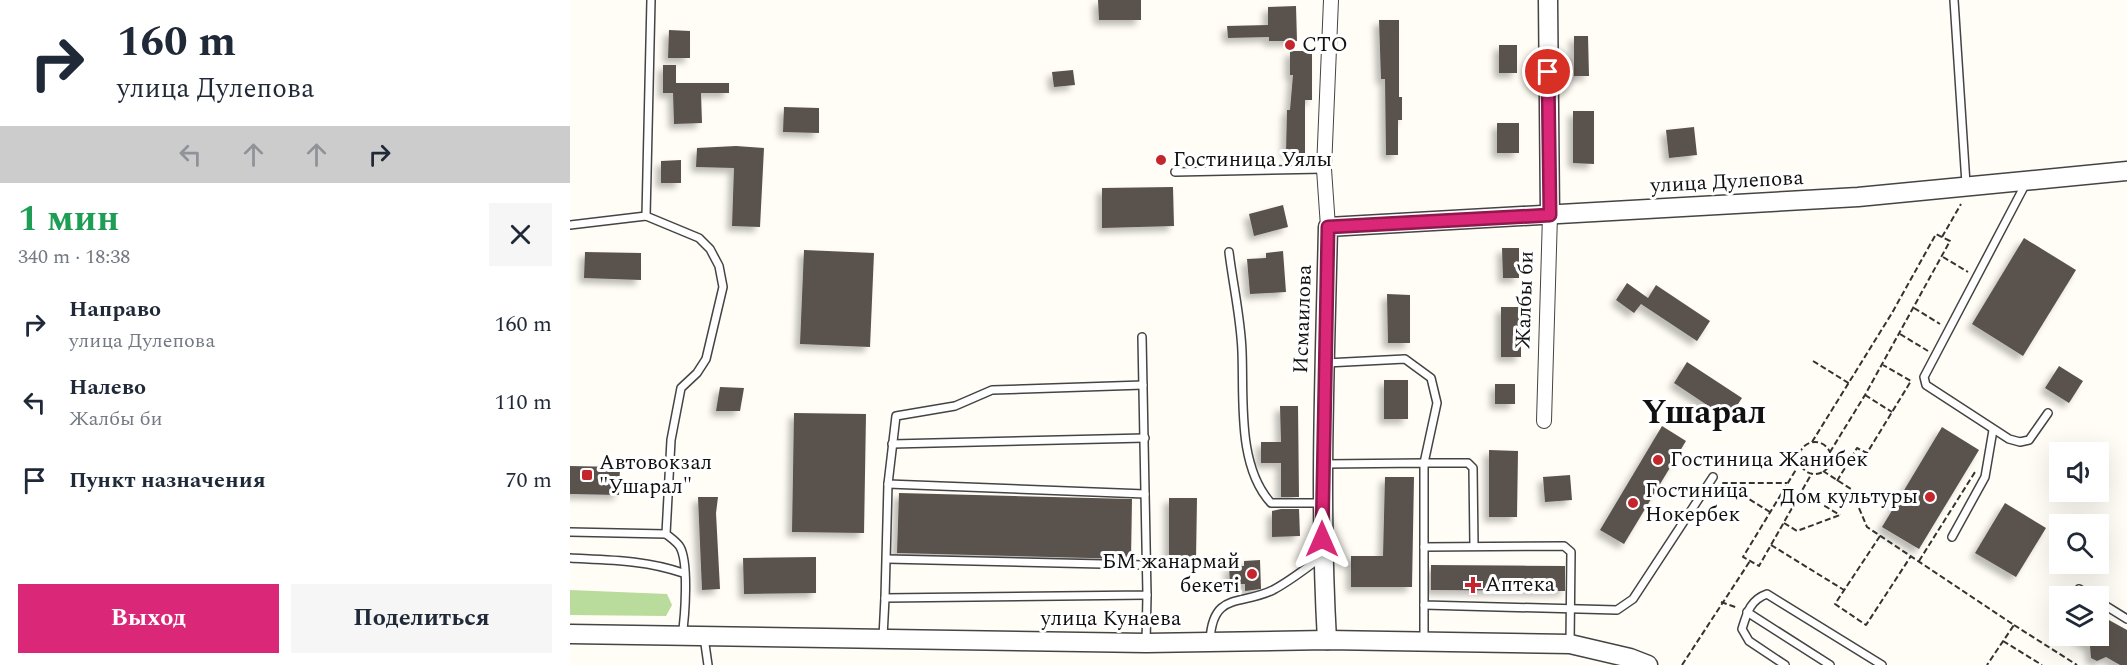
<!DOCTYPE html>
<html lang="ru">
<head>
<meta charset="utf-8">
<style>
  :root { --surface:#fff; --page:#f6f6f7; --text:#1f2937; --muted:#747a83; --accent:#db2777 }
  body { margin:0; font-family:Spectral,serif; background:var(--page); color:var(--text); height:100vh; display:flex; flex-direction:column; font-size:22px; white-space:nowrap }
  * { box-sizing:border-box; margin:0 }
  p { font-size:20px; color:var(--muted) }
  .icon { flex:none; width:33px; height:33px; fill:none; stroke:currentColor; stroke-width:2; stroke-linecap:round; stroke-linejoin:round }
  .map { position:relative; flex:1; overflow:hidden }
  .details { display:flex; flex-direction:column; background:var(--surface); width:570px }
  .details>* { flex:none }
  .banner { background:#fff; color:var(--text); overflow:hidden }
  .buttons { position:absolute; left:1479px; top:442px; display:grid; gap:12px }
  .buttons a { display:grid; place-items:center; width:60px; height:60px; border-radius:0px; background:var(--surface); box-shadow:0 6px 24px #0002; font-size:30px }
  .pin { position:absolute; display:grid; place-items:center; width:51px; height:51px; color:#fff; margin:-26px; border:3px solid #fff; border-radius:50%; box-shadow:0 2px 6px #0007 }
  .me { position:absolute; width:66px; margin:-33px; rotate:0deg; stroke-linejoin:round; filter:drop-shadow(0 0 4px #0008) }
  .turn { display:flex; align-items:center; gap:21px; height:126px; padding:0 18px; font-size:27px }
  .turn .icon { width:78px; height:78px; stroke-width:2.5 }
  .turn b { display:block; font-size:42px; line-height:51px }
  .lanes { display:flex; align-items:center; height:57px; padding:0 18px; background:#0003; justify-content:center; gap:30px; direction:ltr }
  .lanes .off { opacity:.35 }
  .round { display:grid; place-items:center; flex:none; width:63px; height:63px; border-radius:0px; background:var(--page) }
  .headline { display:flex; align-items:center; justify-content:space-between; height:102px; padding:0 18px }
  h1 { font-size:36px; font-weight:700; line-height:45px; color:#1e9e55 }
  .button { display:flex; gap:12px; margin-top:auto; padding:12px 18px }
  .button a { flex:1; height:69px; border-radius:0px; background:var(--accent); color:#fff; font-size:24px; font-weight:700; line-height:69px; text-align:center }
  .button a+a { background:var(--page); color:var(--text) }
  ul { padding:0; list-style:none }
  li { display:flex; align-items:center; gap:18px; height:78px; padding:0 18px }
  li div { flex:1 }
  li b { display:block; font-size:22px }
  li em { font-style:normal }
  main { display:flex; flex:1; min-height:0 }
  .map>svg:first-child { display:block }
  .forest { fill:#b9dc9c }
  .building { fill:#5a524d; filter:url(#shadow) }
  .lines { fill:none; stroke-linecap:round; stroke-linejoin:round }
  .service-casing { stroke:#444; stroke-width:10 }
  .minor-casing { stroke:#444; stroke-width:16 }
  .tertiary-casing { stroke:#444; stroke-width:21 }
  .path { stroke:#333; stroke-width:2; stroke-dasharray:6 3; stroke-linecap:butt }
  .service { stroke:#fff; stroke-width:7 }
  .minor { stroke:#fff; stroke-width:14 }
  .tertiary { stroke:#fff; stroke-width:18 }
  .route-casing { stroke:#8e194d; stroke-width:15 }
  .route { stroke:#db2777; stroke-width:10 }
  .poi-dot { fill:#c4262e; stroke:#fff; stroke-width:2 }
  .labels { text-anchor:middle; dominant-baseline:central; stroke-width:6; stroke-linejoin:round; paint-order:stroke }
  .poi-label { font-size:21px; fill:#111; stroke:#fff; text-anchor:start }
  .street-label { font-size:21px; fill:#111; stroke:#fff }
  .town-label { font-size:33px; font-weight:bold; fill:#111; stroke:#fff }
</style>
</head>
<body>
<main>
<section class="details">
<div class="banner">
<div class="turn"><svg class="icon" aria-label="right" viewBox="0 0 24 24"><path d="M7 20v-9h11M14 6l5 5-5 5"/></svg><div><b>160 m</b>улица Дулепова</div></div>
<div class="lanes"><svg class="icon off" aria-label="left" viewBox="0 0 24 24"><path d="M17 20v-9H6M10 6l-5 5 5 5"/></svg><svg class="icon off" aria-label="ahead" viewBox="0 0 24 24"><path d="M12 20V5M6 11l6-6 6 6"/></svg><svg class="icon off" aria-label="ahead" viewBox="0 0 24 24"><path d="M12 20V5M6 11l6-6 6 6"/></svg><svg class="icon" aria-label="right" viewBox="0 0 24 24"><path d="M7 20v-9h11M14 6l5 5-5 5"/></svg></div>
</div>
<div class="headline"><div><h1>1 мин</h1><p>340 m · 18:38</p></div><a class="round"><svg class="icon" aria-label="close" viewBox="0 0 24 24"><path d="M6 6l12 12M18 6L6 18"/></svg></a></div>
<ul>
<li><svg class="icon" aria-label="right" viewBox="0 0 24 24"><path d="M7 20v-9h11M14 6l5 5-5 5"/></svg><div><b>Направо</b><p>улица Дулепова</p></div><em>160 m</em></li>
<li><svg class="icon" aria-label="left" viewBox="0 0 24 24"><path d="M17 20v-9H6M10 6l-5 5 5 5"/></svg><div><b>Налево</b><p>Жалбы би</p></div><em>110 m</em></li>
<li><svg class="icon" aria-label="arrive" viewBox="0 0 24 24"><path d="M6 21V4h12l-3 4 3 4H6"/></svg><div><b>Пункт назначения</b></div><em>70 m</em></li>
</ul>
<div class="button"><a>Выход</a><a>Поделиться</a></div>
</section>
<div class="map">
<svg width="1557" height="665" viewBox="0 0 1557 665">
  <defs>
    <filter id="shadow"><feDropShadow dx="-5" dy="5" stdDeviation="3" flood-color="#0004"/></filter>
  </defs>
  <rect width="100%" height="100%" fill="#fffdf5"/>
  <polygon class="forest" points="0,590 97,594 102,605 96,616 0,615"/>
  <g class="building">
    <polygon points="528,0 571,0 571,20 529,20"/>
    <polygon points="726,6 727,41 699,41 699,37 658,38 657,26 698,25 698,7"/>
    <polygon points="809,20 829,20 829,97 832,97 832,120 828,120 828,155 816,155 815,79 811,79"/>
    <polygon points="99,30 120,31 120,58 98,58"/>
    <polygon points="1004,36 1018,36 1019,76 1004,76"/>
    <rect x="929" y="45" width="18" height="28"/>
    <polygon points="720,51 742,51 742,100 735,100 735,154 716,153 717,110 720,110 723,75 720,75"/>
    <polygon points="93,65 106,65 106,83 159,83 159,93 131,93 132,123 104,124 103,93 93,93"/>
    <polygon points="503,70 505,85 484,87 482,72"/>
    <polygon points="214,107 249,108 249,133 213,132"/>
    <polygon points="1003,111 1024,111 1024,164 1003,163"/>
    <rect x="927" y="123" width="22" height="30"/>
    <polygon points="1124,127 1127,155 1099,158 1096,130"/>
    <polygon points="166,146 194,148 190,227 162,226 164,168 126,167 127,148"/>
    <polygon points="111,160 111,183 91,183 91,161"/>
    <polygon points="603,187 604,226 532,228 532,188"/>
    <polygon points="713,205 718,227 684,236 679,214"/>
    <polygon points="1454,238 1506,270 1453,356 1402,324"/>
    <polygon points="932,248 949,248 949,278 933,278"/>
    <polygon points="234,250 304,253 300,347 230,344"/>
    <polygon points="713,251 716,292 680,294 677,259 696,258 696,253"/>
    <polygon points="15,252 71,253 71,280 14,278"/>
    <polygon points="1057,283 1078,298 1086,285 1140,321 1127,341 1071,304 1064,313 1046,300"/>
    <polygon points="817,294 840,295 840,343 818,343"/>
    <rect x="931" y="307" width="20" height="50"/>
    <polygon points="1117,362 1172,398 1158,419 1104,383"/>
    <polygon points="1489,366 1513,381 1499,403 1475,388"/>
    <rect x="814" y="380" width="24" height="39"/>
    <rect x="925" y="384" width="20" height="20"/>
    <polygon points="150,387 174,388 170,411 146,411"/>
    <polygon points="710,406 728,406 729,497 711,497 711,463 691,463 691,442 711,442"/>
    <polygon points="224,413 296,414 294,533 222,532"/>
    <polygon points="1092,426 1116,441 1054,544 1030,530"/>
    <polygon points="1372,427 1409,450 1349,549 1312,527"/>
    <polygon points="919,450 948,451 947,517 919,517"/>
    <polygon points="0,466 50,467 49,495 0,494"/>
    <polygon points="1000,475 1002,500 975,502 973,477"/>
    <polygon points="815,477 844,477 842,587 781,587 781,556 813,556"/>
    <polygon points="329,493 562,499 561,559 327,553"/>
    <polygon points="128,497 148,497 146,513 150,589 132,590"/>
    <polygon points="599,498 627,498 626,559 599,559"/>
    <polygon points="1435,503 1476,528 1446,577 1405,553"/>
    <polygon points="711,509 729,509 730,536 702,537 702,511"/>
    <polygon points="246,557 246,593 174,594 173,558"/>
    <polygon points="690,560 691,589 675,591 675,584 660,584 659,566 674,566 674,561"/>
    <polygon points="861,565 995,566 995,591 861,590"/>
    <polygon points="1528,614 1557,630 1557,665 1550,665 1536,657 1527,661 1521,658 1520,646 1503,636 1528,636"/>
  </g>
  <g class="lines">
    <g class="service-casing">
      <g id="service">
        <polyline points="1384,0 1396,184"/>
        <polyline points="605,172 754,169"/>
        <polyline points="1456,183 1354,377 1356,385 1439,439 1450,442 1459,440 1478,413"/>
        <polyline points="76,216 81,0"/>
        <path d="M0,225L76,216L129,238L140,249L149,266L153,287L136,359L127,373L111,388L101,440L96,534C101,538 107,542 110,547C119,563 115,617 112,636"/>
        <path d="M659,252C663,285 671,319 672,352C674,399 667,466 701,503H752"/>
        <polyline points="756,363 835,359 861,378 867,403 854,463 898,463 903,468 904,546"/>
        <polyline points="322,444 575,438"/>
        <polyline points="755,464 854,463 854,605 1047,610 1063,599 1143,477"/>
        <polyline points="318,484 575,494"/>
        <polyline points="0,532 96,534"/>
        <polyline points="1382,537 1415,477 1423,430"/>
        <polyline points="854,547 994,546 1001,552 1000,644"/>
        <path d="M0,558C39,560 76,560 113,573"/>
        <polyline points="317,559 575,565"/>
        <polyline points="1509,589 1521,597"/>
        <polyline points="315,598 318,484 326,416 385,406 422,390 573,385"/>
        <polyline points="1528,601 1557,619"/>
        <polyline points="854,605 854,640"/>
        <polyline points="1177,612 1260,665"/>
        <polyline points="134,637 138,665"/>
        <polyline points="313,637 315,598 577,595 572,337"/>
        <path d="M640,640C643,591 671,606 703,590C720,581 735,569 750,558"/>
        <polyline points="576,643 577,595"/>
        <path d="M1215,665L1179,641L1172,629C1177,613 1180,600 1197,594L1312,665"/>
      </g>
    </g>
    <g class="minor-casing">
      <g id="minor">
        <polyline points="758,227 754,169 761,0"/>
        <polyline points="974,421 980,215"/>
      </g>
    </g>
    <g class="tertiary-casing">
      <g id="tertiary">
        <polyline points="978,0 980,215"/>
        <polyline points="0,634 576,643 757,640 1000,644 1060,658 1078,665"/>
        <path d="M757,640C749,502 755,364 758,227L1288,197L1557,171"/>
      </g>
    </g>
    <g class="path">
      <polyline points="1372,237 1391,204"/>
      <polyline points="1373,257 1398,272"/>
      <polyline points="1344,308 1370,324"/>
      <polyline points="1330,334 1358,351"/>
      <polyline points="1243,361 1280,384"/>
      <polyline points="1295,395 1322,412"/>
      <polyline points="1242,442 1322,313 1366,234 1380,241 1295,395 1260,452"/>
      <circle cx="1245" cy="458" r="16"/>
      <polyline points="1261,458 1277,465"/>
      <polyline points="1230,463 1173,557 1189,566 1242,473"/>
      <polyline points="1253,471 1281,489 1297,527 1444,625 1417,665"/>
      <polyline points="1267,481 1287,448 1297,453 1341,381 1313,365"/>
      <polyline points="1231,492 1270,515"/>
      <polyline points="1200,512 1153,483 1217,483"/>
      <polyline points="1214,523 1227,531 1270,515"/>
      <polyline points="1310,536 1265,604 1296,625 1341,556"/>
      <polyline points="1201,545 1274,590"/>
      <polyline points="1349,561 1405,472"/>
      <polyline points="1151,602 1168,608"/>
      <polyline points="1444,625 1507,665"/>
      <polyline points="1433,641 1472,665"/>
      <polyline points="1112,665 1180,561"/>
    </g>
    <use href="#service" class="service"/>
    <use href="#minor" class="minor"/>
    <use href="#tertiary" class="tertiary"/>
  </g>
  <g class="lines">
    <g class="route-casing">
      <polyline id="route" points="752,539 758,227 980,215 978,72"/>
    </g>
    <use href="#route" class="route"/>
  </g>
  <g class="poi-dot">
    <circle cx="720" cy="45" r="6"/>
    <circle cx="591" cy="160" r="6"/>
    <circle cx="1088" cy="460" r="6"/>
    <rect x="11" y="469" width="12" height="12" rx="3"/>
    <circle cx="1360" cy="497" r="6"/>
    <circle cx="1063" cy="503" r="6"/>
    <circle cx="682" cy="574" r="6"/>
    <path d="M900 576h6v6h6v6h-6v6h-6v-6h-6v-6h6z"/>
  </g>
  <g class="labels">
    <g class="poi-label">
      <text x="732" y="45">СТО</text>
      <text x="603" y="160">Гостиница Уялы</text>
      <text x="1100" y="460">Гостиница Жанибек</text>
      <text x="29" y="463">Автовокзал<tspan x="29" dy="24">"Ушарал"</tspan></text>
      <text x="1075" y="491">Гостиница<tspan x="1075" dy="24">Нокербек</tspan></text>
      <text x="1348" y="497" text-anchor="end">Дом культуры</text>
      <text x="670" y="562" text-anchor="end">БМ жанармай<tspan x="670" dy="24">бекеті</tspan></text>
      <text x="915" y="585">Аптека</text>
    </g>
    <g class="street-label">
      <text transform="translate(1157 182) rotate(-3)">улица Дулепова</text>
      <text transform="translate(955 300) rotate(-88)">Жалбы би</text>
      <text transform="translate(733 319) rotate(-88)">Исмаилова</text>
      <text x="541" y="619">улица Кунаева</text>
    </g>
    <g class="town-label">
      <text x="1134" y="413">Үшарал</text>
    </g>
  </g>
</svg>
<div class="buttons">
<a><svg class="icon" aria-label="sound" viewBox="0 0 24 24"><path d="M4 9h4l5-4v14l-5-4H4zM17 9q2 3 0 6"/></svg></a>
<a><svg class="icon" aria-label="search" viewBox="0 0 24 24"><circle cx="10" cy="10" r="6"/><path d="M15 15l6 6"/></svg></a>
<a><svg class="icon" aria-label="layers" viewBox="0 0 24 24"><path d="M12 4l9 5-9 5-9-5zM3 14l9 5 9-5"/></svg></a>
</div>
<div class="pin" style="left:978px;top:72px;background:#d93025"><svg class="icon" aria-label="arrive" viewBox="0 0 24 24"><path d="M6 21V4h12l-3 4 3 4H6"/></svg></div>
<svg class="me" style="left:752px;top:539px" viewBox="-20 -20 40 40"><path d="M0-17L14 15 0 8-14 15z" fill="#db2777" stroke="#fff" stroke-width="4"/></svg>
</div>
</main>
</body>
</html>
